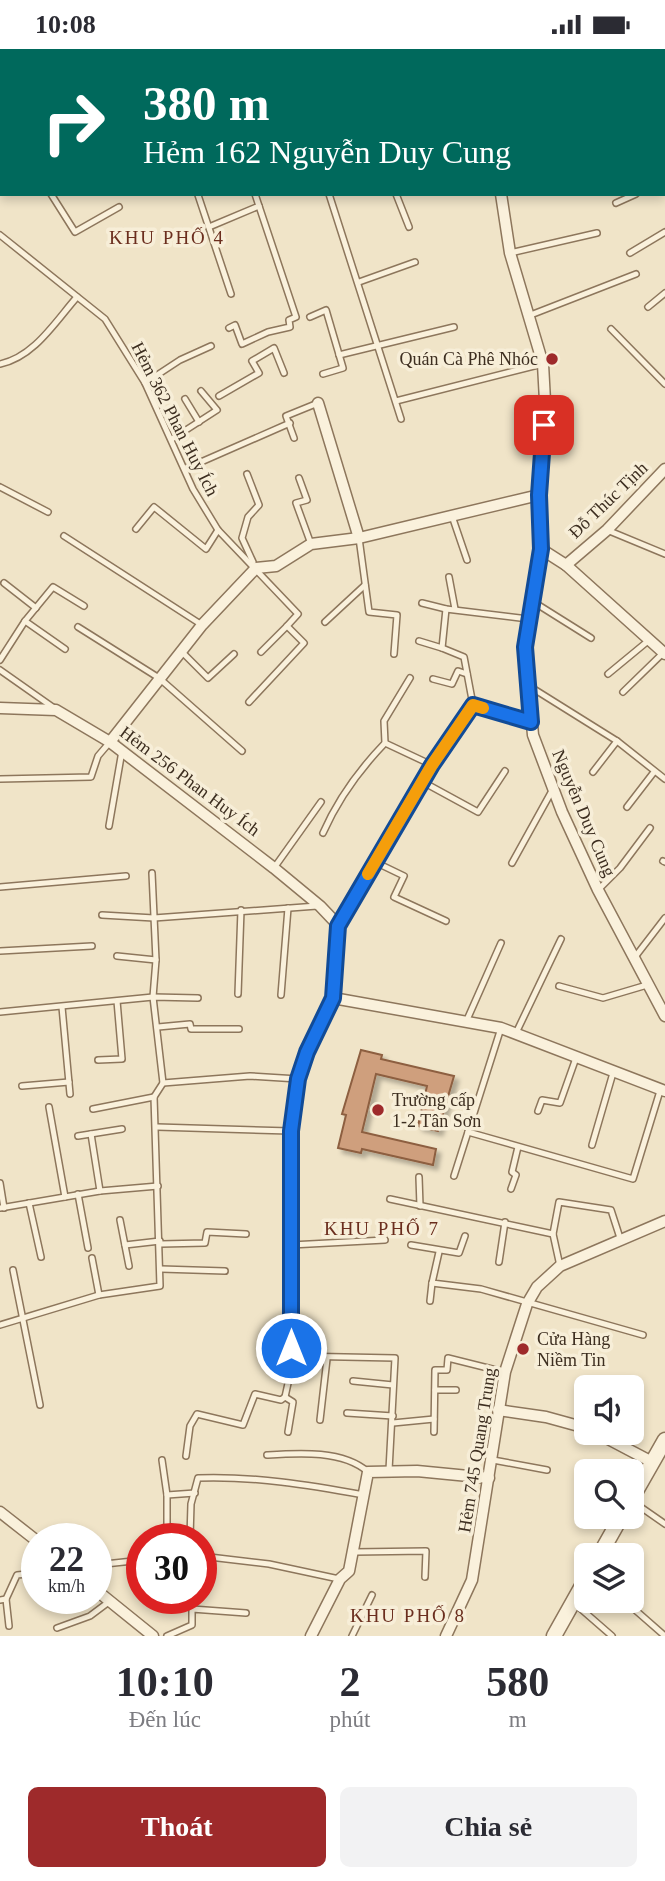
<!DOCTYPE html>
<html lang="vi">
<head>
<meta charset="utf-8">
<style>
  :root { --surface:#fff; --page:#f2f2f3; --text:#2b2b33; --muted:#7c7c81; --accent:#9e2a2b }
  body { margin:0; font-family:Georgia,serif; background:var(--page); color:var(--text); height:100vh; display:flex; flex-direction:column; font-size:26px; white-space:nowrap }
  * { box-sizing:border-box; margin:0 }
  p { font-size:23px; color:var(--muted) }
  .icon { flex:none; width:38px; height:38px; fill:none; stroke:currentColor; stroke-width:2; stroke-linecap:round; stroke-linejoin:round }
  .map { position:relative; height:1587px; overflow:hidden }
  .drawer { display:flex; flex-direction:column; background:var(--surface); flex:1 }
  .drawer>* { flex:none }
  .banner { position:absolute; left:0px; top:0px; width:665px; height:147px; box-shadow:0 4px 10px #0003; background:#00695c; color:#fff; overflow:hidden }
  .buttons { position:absolute; left:574px; top:1326px; display:grid; gap:14px }
  .buttons a { display:grid; place-items:center; width:70px; height:70px; border-radius:10px; background:var(--surface); box-shadow:0 4px 10px #0003; font-size:35px }
  .speed { position:absolute; left:21px; top:1474px; display:flex; gap:14px; font-size:35px; font-weight:700; text-align:center }
  .speed>* { display:grid; place-content:center; width:91px; height:91px; border-radius:50%; background:var(--surface); box-shadow:0 4px 10px #0003; line-height:1 }
  .speed small { font-size:18px; font-weight:400 }
  .speed .limit { border:10px solid #d22; background:#fff; color:#111 }
  .pin { position:absolute; display:grid; place-items:center; width:60px; height:60px; color:#fff; margin:-30px; border-radius:14px; box-shadow:0 4px 10px #0006 }
  .me { position:absolute; width:77px; margin:-38px; rotate:0deg; stroke-linejoin:round; filter:drop-shadow(0 0 5px #0008) }
  .turn { display:flex; align-items:center; gap:24px; height:147px; padding:0 28px; font-size:32px }
  .turn .icon { width:91px; height:91px; stroke-width:2.5 }
  .turn b { display:block; font-size:49px; line-height:60px }
  .eta { display:flex; justify-content:space-evenly; align-items:center; height:119px; text-align:center }
  .eta b { font-size:42px; font-weight:700; line-height:49px }
  .cta { display:flex; gap:14px; margin-top:auto; padding:14px 28px }
  .cta a { flex:1; height:80px; border-radius:10px; background:var(--accent); color:#fff; font-size:28px; font-weight:700; line-height:80px; text-align:center }
  .cta a+a { background:var(--page); color:var(--text) }
  .status { display:flex; justify-content:space-between; align-items:center; height:49px; padding:0 35px; background:var(--surface); direction:ltr }
  .status svg { height:19px; fill:currentColor }
  .map>svg:first-child { display:block }
  .building { fill:#cf9f7d; stroke:#8d5f41; stroke-width:2; filter:url(#shadow) }
  .lines { fill:none; stroke-linecap:round; stroke-linejoin:round }
  .service-casing { stroke:#8d765c; stroke-width:8 }
  .minor-casing { stroke:#8d765c; stroke-width:13 }
  .tertiary-casing { stroke:#8d765c; stroke-width:17 }
  .service { stroke:#faf1dc; stroke-width:5 }
  .minor { stroke:#faf1dc; stroke-width:10 }
  .tertiary { stroke:#faf1dc; stroke-width:14 }
  .route-casing { stroke:#114b97; stroke-width:18 }
  .route { stroke:#1a73e8; stroke-width:12 }
  .slow { stroke:#f59e0b; stroke-width:12 }
  .poi-dot { fill:#9e2a2b; stroke:#f7eed8; stroke-width:2.5 }
  .labels { text-anchor:middle; dominant-baseline:central; stroke-width:7; stroke-linejoin:round; paint-order:stroke }
  .poi-label { font-size:18px; fill:#3d2e20; stroke:#f7eed8; text-anchor:start }
  .street-label { font-size:18px; fill:#3d2e20; stroke:#f7eed8 }
  .neighbourhood-label { font-size:19px; letter-spacing:2px; fill:#6b2e1e; stroke:#f7eed8 }
</style>
</head>
<body>
<div class="status"><b>10:08</b><svg viewBox="0 0 49 12"><path d="M0 12V9h3v3zM5 12V6h3v6zM10 12V3h3v9zM15 12V0h3v12zM26 1h20v11H26zM47 4h2v5h-2z"/></svg></div>
<div class="map">
<svg width="665" height="1587" viewBox="0 0 665 1587">
  <defs>
    <filter id="shadow"><feDropShadow dx="4.5" dy="4.5" stdDeviation="2" flood-color="#0004"/></filter>
  </defs>
  <rect width="100%" height="100%" fill="#f0e4c8"/>
  <polygon class="building" points="361,1001 382,1006 381,1010 454,1027 438,1082 418,1077 427,1037 376,1025 362,1083 436,1100 433,1116 362,1100 361,1104 338,1099 346,1066 342,1065"/>
  <g class="lines">
    <g class="service-casing">
      <g id="service">
        <polyline points="22,0 23,2"/>
        <polyline points="221,0 222,2"/>
        <polyline points="0,25 2,24"/>
        <polyline points="663,26 665,25"/>
        <polyline points="0,37 2,39"/>
        <polyline points="0,102 2,101"/>
        <polyline points="663,133 665,132"/>
        <polyline points="51,145 75,183 119,158"/>
        <polyline points="329,145 401,370"/>
        <polyline points="396,145 409,178"/>
        <polyline points="198,146 231,245"/>
        <polyline points="616,154 636,145"/>
        <polyline points="209,178 259,157"/>
        <polyline points="0,186 105,270 145,334 193,440 218,481 298,565 287,577 304,594 249,653"/>
        <polyline points="510,204 597,184"/>
        <polyline points="630,204 665,183"/>
        <polyline points="359,233 415,213"/>
        <polyline points="648,258 665,244"/>
        <polyline points="528,267 636,225"/>
        <polyline points="310,268 326,261 343,319 323,325"/>
        <polyline points="229,279 235,276 242,295 268,283 290,278 289,271 296,268 255,145"/>
        <polyline points="611,280 665,335"/>
        <polyline points="339,306 454,278"/>
        <path d="M0,315C34,308 55,273 77,248"/>
        <polyline points="145,334 180,311 211,297"/>
        <polyline points="219,347 259,324 252,312 274,299 284,324"/>
        <polyline points="185,350 199,373"/>
        <polyline points="396,352 542,315"/>
        <polyline points="294,389 286,367 318,354"/>
        <polyline points="172,390 217,361 201,342"/>
        <polyline points="185,420 290,374"/>
        <polyline points="247,425 259,456 248,468 242,489 253,513"/>
        <polyline points="299,429 307,451 296,454 311,495"/>
        <polyline points="0,438 48,463"/>
        <polyline points="452,467 467,511"/>
        <polyline points="136,480 154,458 206,500 218,481"/>
        <polyline points="607,481 665,505"/>
        <polyline points="64,487 202,576"/>
        <polyline points="359,489 369,563 397,566 394,605"/>
        <polyline points="449,528 455,560"/>
        <polyline points="4,534 36,559"/>
        <polyline points="532,552 591,589"/>
        <polyline points="422,554 446,560 528,570"/>
        <polyline points="446,560 442,599 464,608 473,656"/>
        <polyline points="25,572 65,600"/>
        <polyline points="325,573 365,536"/>
        <polyline points="78,578 159,629 242,702"/>
        <polyline points="419,592 442,599"/>
        <polyline points="182,603 208,629 234,605"/>
        <polyline points="261,603 287,577"/>
        <polyline points="0,611 25,572 53,538 84,557"/>
        <polyline points="0,621 54,659"/>
        <polyline points="608,625 648,592"/>
        <polyline points="433,630 452,635 458,622 467,625"/>
        <polyline points="529,637 617,692 665,730"/>
        <polyline points="623,643 663,604"/>
        <polyline points="385,694 432,716"/>
        <polyline points="593,723 617,692"/>
        <polyline points="0,730 91,728 98,707 110,693"/>
        <polyline points="423,733 478,763 505,722"/>
        <polyline points="627,758 654,723"/>
        <polyline points="109,777 122,702"/>
        <path d="M323,784C338,750 359,721 385,694L384,672L410,629"/>
        <polyline points="663,812 665,813"/>
        <polyline points="375,813 404,827 394,848 446,872"/>
        <polyline points="512,814 553,740"/>
        <polyline points="274,819 321,753"/>
        <polyline points="0,838 126,827"/>
        <polyline points="598,841 620,819 650,779"/>
        <polyline points="102,866 154,869 317,857"/>
        <polyline points="0,902 92,897"/>
        <polyline points="117,907 156,911"/>
        <polyline points="635,908 665,869"/>
        <polyline points="559,937 603,949 647,936"/>
        <polyline points="238,945 241,861"/>
        <polyline points="281,946 288,859"/>
        <polyline points="62,958 70,1045"/>
        <polyline points="0,963 153,948 198,949"/>
        <polyline points="466,973 501,894"/>
        <polyline points="158,978 190,975 191,980 239,980"/>
        <polyline points="516,984 561,890"/>
        <polyline points="98,1011 122,1010 117,952"/>
        <polyline points="163,1034 250,1027 298,1030"/>
        <polyline points="22,1037 69,1033"/>
        <polyline points="49,1058 65,1148"/>
        <polyline points="93,1060 154,1048"/>
        <polyline points="538,1062 542,1051 560,1054 576,1009"/>
        <polyline points="157,1078 290,1082"/>
        <polyline points="468,1083 633,1130 660,1042"/>
        <polyline points="91,1085 100,1142"/>
        <polyline points="78,1087 122,1080"/>
        <polyline points="592,1096 613,1024"/>
        <polyline points="454,1127 501,979"/>
        <polyline points="419,1128 420,1157"/>
        <polyline points="0,1134 4,1159"/>
        <polyline points="511,1140 516,1126 512,1123 518,1098"/>
        <polyline points="78,1145 88,1199"/>
        <polyline points="390,1150 553,1185 560,1217"/>
        <polyline points="29,1154 41,1208"/>
        <polyline points="0,1159 100,1142 158,1137"/>
        <polyline points="120,1171 129,1217"/>
        <polyline points="553,1185 559,1153 611,1161 621,1192"/>
        <polyline points="161,1195 205,1194 207,1183 246,1185"/>
        <polyline points="125,1196 160,1192"/>
        <polyline points="291,1196 385,1191"/>
        <polyline points="411,1196 459,1204 465,1187"/>
        <polyline points="439,1203 432,1234 481,1240 643,1286"/>
        <polyline points="92,1209 99,1246"/>
        <polyline points="499,1213 505,1173"/>
        <polyline points="161,1220 225,1222"/>
        <polyline points="13,1221 40,1356"/>
        <polyline points="430,1252 432,1234"/>
        <polyline points="0,1276 99,1246 160,1237 154,1048 163,1034 153,948 156,911 152,824"/>
        <polyline points="353,1332 393,1336"/>
        <polyline points="435,1341 456,1341"/>
        <polyline points="285,1348 294,1307 395,1309 389,1421"/>
        <polyline points="285,1348 293,1353 288,1383"/>
        <polyline points="347,1364 393,1367"/>
        <polyline points="320,1371 327,1310"/>
        <polyline points="393,1374 434,1370"/>
        <polyline points="434,1383 435,1321 447,1321 448,1309 504,1323"/>
        <path d="M267,1406C299,1404 343,1401 368,1423"/>
        <polyline points="186,1407 190,1377 197,1365 243,1376 255,1345 281,1351 285,1348"/>
        <polyline points="162,1411 167,1446 167,1489"/>
        <polyline points="493,1411 547,1421"/>
        <polyline points="167,1446 195,1444"/>
        <polyline points="632,1452 665,1475"/>
        <path d="M190,1489L191,1455L198,1429C254,1427 309,1436 364,1446"/>
        <polyline points="355,1503 426,1502 425,1528"/>
        <polyline points="201,1507 269,1515 339,1530"/>
        <polyline points="96,1516 142,1511"/>
        <polyline points="6,1550 9,1577"/>
        <polyline points="0,1551 6,1550 17,1526 37,1524"/>
        <polyline points="625,1552 665,1587"/>
        <polyline points="573,1553 612,1587"/>
        <polyline points="57,1579 90,1567 110,1552"/>
        <polyline points="167,1587 192,1576 192,1560 246,1564"/>
        <polyline points="352,1587 372,1546"/>
      </g>
    </g>
    <g class="minor-casing">
      <g id="minor">
        <polyline points="467,0 467,2"/>
        <polyline points="501,145 510,204 543,315 545,352 539,446 541,500 525,598 533,686 562,763 598,841 665,967"/>
        <polyline points="318,354 359,489"/>
        <polyline points="541,500 566,516 607,481 665,420"/>
        <polyline points="566,516 665,605"/>
        <polyline points="0,659 56,661 110,693 274,819 320,857 339,877"/>
        <polyline points="110,693 202,576 256,519 276,517 311,495 359,489 539,446"/>
        <polyline points="333,949 501,979 665,1042"/>
        <polyline points="294,1307 291,1082 298,1030 307,1003 333,949 339,877 432,716 473,656 531,673"/>
        <polyline points="498,1361 546,1368 586,1379"/>
        <polyline points="597,1384 652,1413"/>
        <polyline points="0,1463 37,1492"/>
        <polyline points="96,1541 153,1587"/>
        <polyline points="311,1587 340,1530 349,1522 368,1423 417,1422 489,1429"/>
        <polyline points="446,1587 472,1531 505,1323 527,1255 537,1238 560,1217 665,1172"/>
      </g>
    </g>
    <g class="tertiary-casing">
      <g id="tertiary">
        <polyline points="632,1449 665,1391"/>
        <polyline points="599,1507 621,1468"/>
        <polyline points="554,1587 586,1530"/>
      </g>
    </g>
    <use href="#service" class="service"/>
    <use href="#minor" class="minor"/>
    <use href="#tertiary" class="tertiary"/>
  </g>
  <g class="lines">
    <g class="route-casing">
      <polyline id="route" points="291,1299 291,1082 298,1030 307,1003 333,949 338,877 432,716 473,656 531,673 525,598 541,500 539,446 544,376"/>
    </g>
    <use href="#route" class="route"/>
    <polyline class="slow" points="368,825 432,716 473,656 483,659"/>
  </g>
  <g class="poi-dot">
    <circle cx="552" cy="310" r="7"/>
    <circle cx="378" cy="1061" r="7"/>
    <circle cx="523" cy="1300" r="7"/>
  </g>
  <g class="labels">
    <g class="poi-label">
      <text x="538" y="310" text-anchor="end">Quán Cà Phê Nhóc</text>
      <text x="392" y="1051">Trường cấp<tspan x="392" dy="21">1-2 Tân Sơn</tspan></text>
      <text x="537" y="1290">Cửa Hàng<tspan x="537" dy="21">Niềm Tin</tspan></text>
    </g>
    <g class="street-label">
      <text transform="translate(175 370) rotate(63)">Hẻm 362 Phan Huy Ích</text>
      <text transform="translate(608 451) rotate(-44)">Đỗ Thúc Tịnh</text>
      <text transform="translate(190 732) rotate(37)">Hẻm 256 Phan Huy Ích</text>
      <text transform="translate(584 764) rotate(67)">Nguyễn Duy Cung</text>
      <text transform="translate(477 1401) rotate(-81)">Hẻm 745 Quang Trung</text>
    </g>
    <g class="neighbourhood-label">
      <text x="167" y="188">KHU PHỐ 4</text>
      <text x="382" y="1179">KHU PHỐ 7</text>
      <text x="408" y="1566">KHU PHỐ 8</text>
    </g>
  </g>
</svg>
<div class="buttons">
<a><svg class="icon" aria-label="sound" viewBox="0 0 24 24"><path d="M4 9h4l5-4v14l-5-4H4zM17 9q2 3 0 6"/></svg></a>
<a><svg class="icon" aria-label="search" viewBox="0 0 24 24"><circle cx="10" cy="10" r="6"/><path d="M15 15l6 6"/></svg></a>
<a><svg class="icon" aria-label="layers" viewBox="0 0 24 24"><path d="M12 4l9 5-9 5-9-5zM3 14l9 5 9-5"/></svg></a>
</div>
<div class="speed"><div>22<small>km/h</small></div><div class="limit">30</div></div>
<div class="pin" style="left:544px;top:376px;background:#d93025"><svg class="icon" aria-label="arrive" viewBox="0 0 24 24"><path d="M6 21V4h12l-3 4 3 4H6"/></svg></div>
<svg class="me" style="left:291px;top:1299px" viewBox="-20 -20 40 40"><circle r="17" fill="#1a73e8" stroke="#fff" stroke-width="3"/><path d="M0-11L8 9 0 5-8 9z" fill="#fff"/></svg>
<div class="banner">
<div class="turn"><svg class="icon" aria-label="right" viewBox="0 0 24 24"><path d="M7 20v-9h11M14 6l5 5-5 5"/></svg><div><b>380 m</b>Hẻm 162 Nguyễn Duy Cung</div></div>
</div>
</div>
<section class="drawer">
<div class="eta">
<div><b>10:10</b><p>Đến lúc</p></div>
<div><b>2</b><p>phút</p></div>
<div><b>580</b><p>m</p></div>
</div>
<div class="cta"><a>Thoát</a><a>Chia sẻ</a></div>
</section>
</body>
</html>
